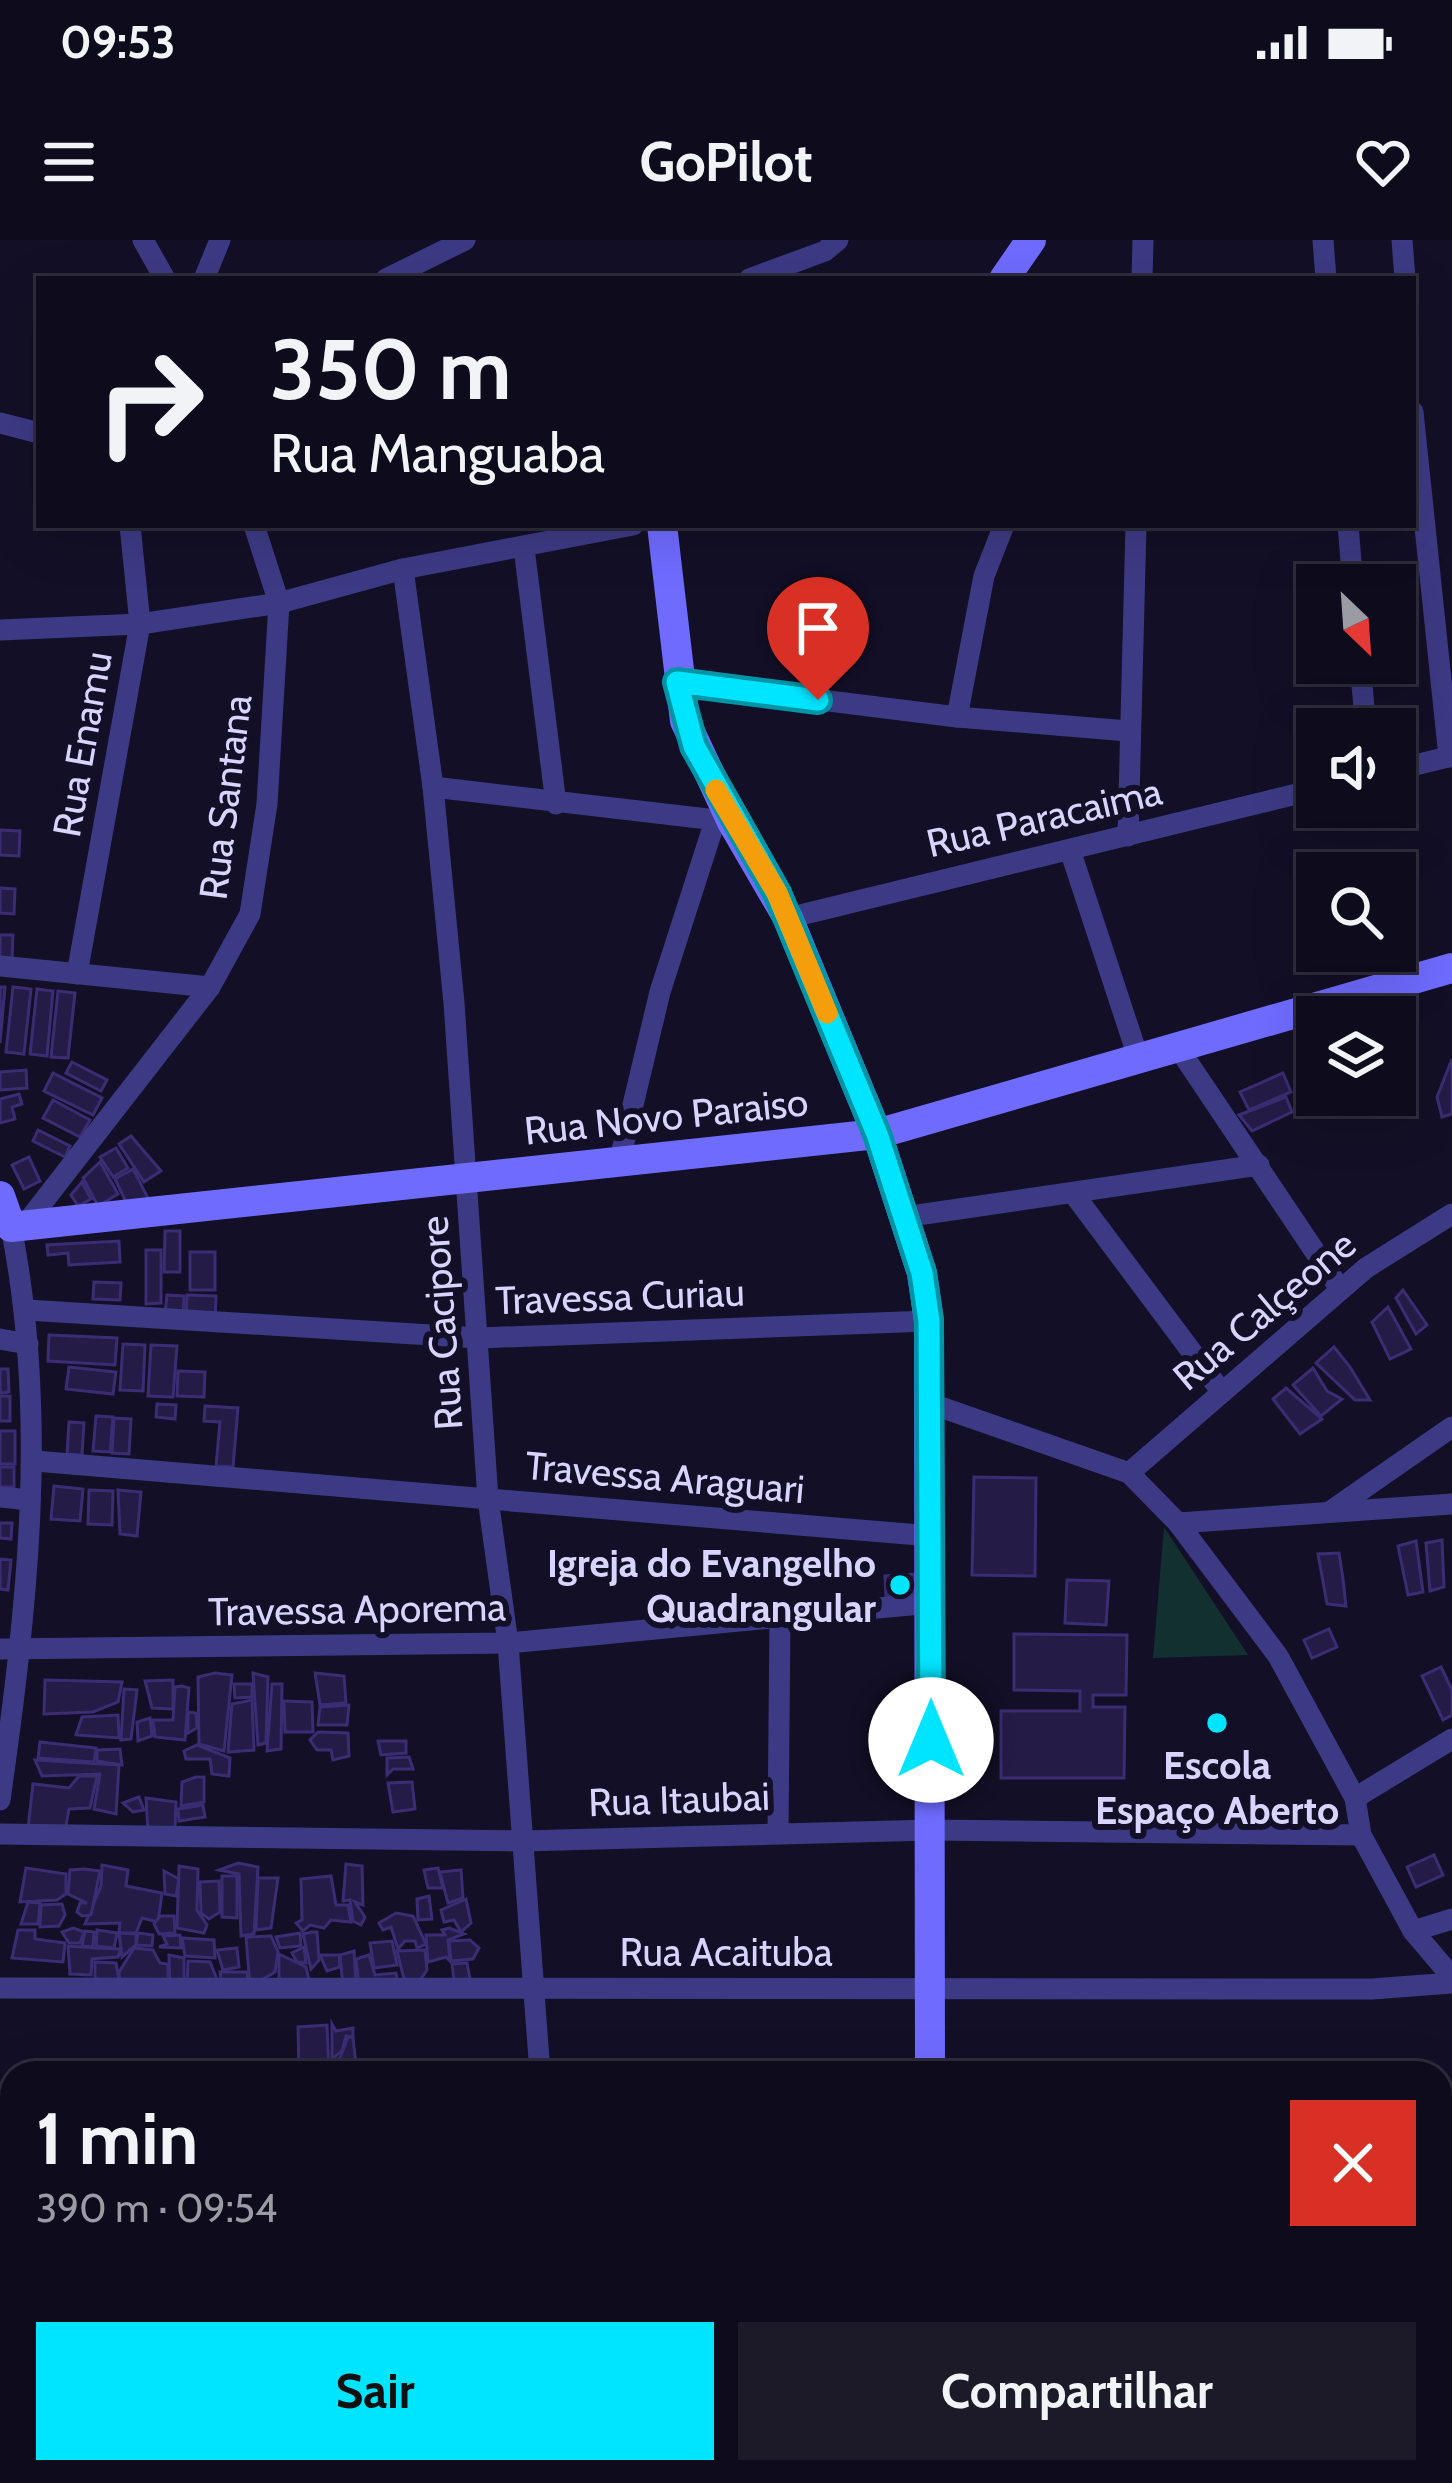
<!DOCTYPE html>
<html lang="pt">
<head>
<meta charset="utf-8">
<style>
  :root { --surface:#0e0b1c; --page:#1c1929; --text:#f1f3f6; --muted:#9b9ba3; --line:#2e2b3b; --accent:#00e5ff }
  body { margin:0; font-family:Cabin,sans-serif; background:var(--page); color:var(--text); height:100vh; display:flex; flex-direction:column; font-size:45px; white-space:nowrap }
  * { box-sizing:border-box; margin:0 }
  p { font-size:39px; color:var(--muted) }
  .icon { flex:none; width:66px; height:66px; fill:none; stroke:currentColor; stroke-width:2; stroke-linecap:round; stroke-linejoin:round }
  .map { position:relative; flex:1; overflow:hidden }
  .drawer { position:absolute; left:0px; top:1821px; width:1452px; height:423px; display:flex; flex-direction:column; background:var(--surface); border-radius:36px 36px 0 0; box-shadow:0 12px 48px #0002,0 0 0 3px var(--line) }
  .drawer>* { flex:none }
  .top-card { position:absolute; left:36px; top:36px; width:1380px; height:252px; border-radius:0px; box-shadow:0 12px 48px #0002,0 0 0 3px var(--line); background:#0e0b1c; color:var(--text); overflow:hidden }
  .needle { width:78px; rotate:155deg }
  .controls { position:absolute; left:1296px; top:324px; display:grid; gap:24px }
  .controls a { display:grid; place-items:center; width:120px; height:120px; border-radius:0px; background:var(--surface); box-shadow:0 12px 48px #0002,0 0 0 3px var(--line); font-size:60px }
  .pin { position:absolute; display:grid; place-items:center; width:102px; height:102px; color:#fff; margin:-123px -51px; border-radius:50% 50% 50% 0; rotate:-45deg; box-shadow:0 0 12px #0007 }
  .pin .icon { rotate:45deg }
  .me { position:absolute; width:132px; margin:-66px; rotate:0deg; stroke-linejoin:round; filter:drop-shadow(0 0 9px #0008) }
  .turn { display:flex; align-items:center; gap:42px; height:252px; padding:0 36px; font-size:54px }
  .turn .icon { width:156px; height:156px; stroke-width:2.5 }
  .turn b { display:block; font-size:84px; line-height:102px }
  .round { display:grid; place-items:center; flex:none; width:126px; height:126px; border-radius:0px; background:var(--page) }
  .summary { display:flex; align-items:center; justify-content:space-between; height:204px; padding:0 36px }
  h1 { font-size:72px; font-weight:800; line-height:90px }
  .button { display:flex; gap:24px; margin-top:auto; padding:24px 36px }
  .button a { flex:1; height:138px; border-radius:0px; background:var(--accent); color:#111; font-size:48px; font-weight:800; line-height:138px; text-align:center }
  .button a+a { background:var(--page); color:var(--text) }
  .status { display:flex; justify-content:space-between; align-items:center; height:84px; padding:0 60px; background:var(--surface); direction:ltr }
  .status svg { height:33px; fill:currentColor }
  header { display:flex; justify-content:space-between; align-items:center; height:156px; padding:0 36px; background:var(--surface); font-size:54px; font-weight:800 }
  .map>svg:first-child { display:block }
  .green { fill:#12302f }
  .building { fill:#241b47; stroke:#3b2d73; stroke-width:3 }
  .lines { fill:none; stroke-linecap:round; stroke-linejoin:round }
  .street { stroke:#3d3a85; stroke-width:21 }
  .secondary { stroke:#6f6bff; stroke-width:30 }
  .route-casing { stroke:#0095a6; stroke-width:30 }
  .route { stroke:#00e5ff; stroke-width:21 }
  .slow { stroke:#f59e0b; stroke-width:21 }
  .poi-dot { fill:#00e5ff; stroke:#130f26; stroke-width:4.5 }
  .labels { text-anchor:middle; dominant-baseline:central; stroke-width:12; stroke-linejoin:round; paint-order:stroke }
  .street-label { font-size:39px; fill:#d9d4ff; stroke:#130f26 }
  .poi-label { font-size:39px; font-weight:bold; fill:#d9d4ff; stroke:#130f26; text-anchor:end }
</style>
</head>
<body>
<div class="status"><b>09:53</b><svg viewBox="0 0 49 12"><path d="M0 12V9h3v3zM5 12V6h3v6zM10 12V3h3v9zM15 12V0h3v12zM26 1h20v11H26zM47 4h2v5h-2z"/></svg></div>
<header><svg class="icon" aria-label="menu" viewBox="0 0 24 24"><path d="M4 6h16M4 12h16M4 18h16"/></svg>GoPilot<svg class="icon" aria-label="heart" viewBox="0 0 24 24"><path d="M12 20l-8-8c-3-5 5-10 8-4 3-6 11-1 8 4z"/></svg></header>
<div class="map">
<svg width="1452" height="2243" viewBox="0 0 1452 2243">
  <rect width="100%" height="100%" fill="#130f26"/>
  <polygon class="green" points="1164,1287 1248,1415 1153,1418"/>
  <g class="building">
    <polygon points="0,590 20,591 19,616 0,615"/>
    <polygon points="0,648 15,649 14,674 0,673"/>
    <polygon points="0,695 13,695 12,719 0,719"/>
    <polygon points="0,747 5,747 0,803"/>
    <polygon points="13,747 31,749 24,814 6,812"/>
    <polygon points="37,749 53,751 47,816 30,814"/>
    <polygon points="58,751 75,753 68,818 51,817"/>
    <polygon points="1452,819 1452,874 1442,877 1437,857"/>
    <polygon points="72,822 107,840 101,851 66,833"/>
    <polygon points="26,830 27,848 0,850 0,832"/>
    <polygon points="53,833 102,858 93,875 44,851"/>
    <polygon points="1283,833 1291,852 1249,870 1240,852"/>
    <polygon points="19,854 22,864 12,867 15,879 0,883 0,859"/>
    <polygon points="1286,857 1292,872 1252,891 1239,875"/>
    <polygon points="53,860 90,880 80,897 43,878"/>
    <polygon points="38,890 70,906 65,917 33,901"/>
    <polygon points="131,896 161,931 144,942 119,904"/>
    <polygon points="116,908 128,928 113,937 100,917"/>
    <polygon points="29,917 40,941 24,949 12,925"/>
    <polygon points="100,922 118,954 98,966 83,938"/>
    <polygon points="133,929 149,960 130,970 115,939"/>
    <polygon points="82,942 91,959 78,966 71,955"/>
    <polygon points="165,991 180,991 180,1032 164,1032"/>
    <polygon points="119,1001 120,1022 69,1025 68,1013 48,1015 47,1005"/>
    <polygon points="146,1010 161,1010 161,1063 146,1064"/>
    <rect x="190" y="1012" width="25" height="38"/>
    <polygon points="94,1042 121,1043 120,1060 93,1059"/>
    <polygon points="1403,1050 1427,1085 1416,1094 1396,1058"/>
    <polygon points="167,1055 184,1056 183,1075 165,1073"/>
    <polygon points="187,1055 216,1056 215,1081 186,1080"/>
    <polygon points="1388,1067 1411,1109 1390,1119 1372,1082"/>
    <polygon points="49,1095 117,1098 115,1125 48,1121"/>
    <polygon points="123,1104 145,1105 143,1151 120,1150"/>
    <polygon points="151,1105 177,1106 173,1157 148,1156"/>
    <polygon points="1334,1107 1350,1127 1370,1160 1355,1160 1316,1123"/>
    <polygon points="69,1127 116,1132 113,1154 66,1149"/>
    <polygon points="1313,1128 1327,1151 1342,1159 1321,1176 1293,1145"/>
    <polygon points="0,1129 8,1129 9,1152 0,1153"/>
    <polygon points="178,1131 205,1132 204,1157 177,1156"/>
    <polygon points="1286,1148 1322,1179 1300,1194 1273,1159"/>
    <rect x="0" y="1156" width="10" height="25"/>
    <polygon points="157,1164 176,1165 175,1179 156,1177"/>
    <polygon points="205,1166 238,1168 233,1227 216,1226 220,1182 204,1181"/>
    <polygon points="96,1176 113,1177 110,1212 93,1211"/>
    <polygon points="114,1178 131,1179 129,1214 112,1213"/>
    <polygon points="69,1182 84,1183 82,1215 67,1214"/>
    <rect x="0" y="1191" width="15" height="33"/>
    <rect x="0" y="1227" width="14" height="20"/>
    <polygon points="974,1237 1036,1238 1035,1336 972,1335"/>
    <polygon points="54,1246 83,1249 80,1281 51,1279"/>
    <polygon points="89,1250 113,1251 112,1285 88,1284"/>
    <polygon points="118,1250 141,1252 137,1296 120,1294"/>
    <polygon points="0,1283 12,1283 11,1299 0,1298"/>
    <polygon points="1442,1300 1444,1347 1430,1351 1426,1303"/>
    <polygon points="1416,1301 1423,1352 1408,1355 1398,1306"/>
    <polygon points="1339,1313 1343,1339 1346,1366 1327,1364 1318,1314"/>
    <polygon points="0,1319 11,1320 8,1350 0,1349"/>
    <polygon points="915,1334 914,1354 886,1356 885,1336"/>
    <polygon points="1067,1340 1109,1341 1106,1385 1065,1383"/>
    <polygon points="1329,1389 1337,1407 1312,1418 1304,1400"/>
    <polygon points="1014,1394 1127,1395 1126,1455 1093,1455 1093,1467 1125,1467 1124,1538 1001,1538 1001,1471 1080,1471 1080,1451 1014,1450"/>
    <polygon points="1441,1427 1452,1450 1452,1475 1443,1480 1422,1436"/>
    <polygon points="215,1433 232,1435 224,1511 199,1504 198,1437"/>
    <polygon points="253,1433 268,1437 266,1503 258,1505"/>
    <polygon points="315,1433 344,1436 346,1463 320,1465"/>
    <polygon points="45,1440 122,1442 118,1462 93,1472 44,1474"/>
    <polygon points="173,1440 173,1469 152,1468 145,1441"/>
    <polygon points="234,1444 252,1444 252,1457 235,1458"/>
    <polygon points="272,1444 282,1444 281,1509 267,1511"/>
    <polygon points="182,1446 189,1448 185,1500 155,1497 153,1480 173,1480 175,1447"/>
    <polygon points="124,1449 137,1450 131,1499 121,1500"/>
    <polygon points="252,1460 254,1510 228,1512 232,1464"/>
    <polygon points="284,1461 312,1462 313,1492 285,1492"/>
    <polygon points="349,1465 347,1485 318,1485 320,1467"/>
    <polygon points="188,1472 196,1473 197,1488 188,1493"/>
    <polygon points="118,1475 119,1498 76,1495 82,1477"/>
    <polygon points="150,1478 152,1496 138,1501 137,1482"/>
    <polygon points="318,1492 348,1493 349,1516 333,1520 331,1510 317,1510 310,1500"/>
    <polygon points="378,1501 406,1501 406,1513 381,1515"/>
    <polygon points="40,1502 96,1508 94,1522 38,1518"/>
    <polygon points="197,1505 230,1518 229,1536 212,1534 210,1519 186,1519 184,1511"/>
    <polygon points="120,1509 122,1525 97,1521 97,1510"/>
    <polygon points="409,1517 413,1529 393,1529 387,1535 387,1518"/>
    <polygon points="35,1520 119,1525 116,1574 94,1569 100,1534 42,1536"/>
    <polygon points="79,1536 97,1536 90,1568 69,1569 65,1591 28,1588 33,1544 69,1548"/>
    <polygon points="196,1537 204,1537 204,1562 181,1566 182,1542"/>
    <polygon points="412,1542 415,1569 393,1572 388,1543"/>
    <polygon points="139,1557 144,1570 133,1572 123,1563"/>
    <polygon points="146,1558 176,1562 175,1589 148,1592"/>
    <polygon points="203,1565 205,1577 179,1581 178,1569"/>
    <polygon points="1434,1615 1443,1635 1416,1647 1407,1627"/>
    <polygon points="238,1623 258,1627 254,1694 241,1696 239,1634 219,1630"/>
    <polygon points="346,1624 362,1626 363,1665 355,1662 365,1677 361,1685 353,1681 350,1660 343,1661"/>
    <polygon points="102,1625 128,1630 126,1646 162,1653 158,1682 142,1678 136,1693 119,1693 120,1683 85,1684 101,1646"/>
    <polygon points="179,1626 198,1629 197,1670 207,1685 204,1693 177,1688"/>
    <polygon points="26,1628 66,1634 66,1654 57,1660 20,1662"/>
    <polygon points="438,1628 443,1648 428,1648 424,1630"/>
    <polygon points="84,1629 100,1631 91,1675 82,1676 77,1672 80,1663 87,1663 68,1654 70,1630"/>
    <polygon points="461,1630 463,1658 448,1663 440,1632"/>
    <polygon points="164,1631 179,1639 176,1656 165,1654"/>
    <polygon points="222,1636 237,1636 237,1678 222,1677"/>
    <polygon points="331,1636 336,1665 348,1665 351,1682 331,1680 324,1688 310,1685 303,1691 296,1683 302,1680 301,1639"/>
    <polygon points="258,1638 278,1638 271,1688 256,1690"/>
    <polygon points="219,1641 220,1672 209,1679 201,1673 200,1642"/>
    <polygon points="429,1656 432,1679 418,1680 417,1659"/>
    <polygon points="466,1659 471,1683 461,1692 454,1680 444,1682 441,1670"/>
    <polygon points="28,1662 40,1663 38,1684 21,1684"/>
    <polygon points="62,1664 65,1675 59,1686 40,1687 41,1665"/>
    <polygon points="396,1673 413,1676 426,1704 417,1708 415,1701 405,1701 398,1709 391,1687 383,1690 379,1683"/>
    <polygon points="160,1676 174,1676 175,1693 159,1694 154,1684"/>
    <polygon points="73,1688 84,1692 80,1703 69,1703 62,1692"/>
    <polygon points="449,1688 464,1694 448,1700 450,1721 446,1717 428,1722 426,1695 445,1695 442,1690"/>
    <polygon points="18,1690 35,1690 35,1699 65,1703 63,1722 12,1718"/>
    <polygon points="97,1690 117,1693 114,1708 96,1706"/>
    <polygon points="85,1691 94,1692 93,1707 82,1706"/>
    <polygon points="312,1692 317,1692 319,1720 311,1729 303,1694"/>
    <polygon points="119,1693 136,1694 136,1705 122,1717"/>
    <polygon points="138,1693 153,1695 152,1706 136,1705"/>
    <polygon points="300,1693 301,1706 280,1708 276,1697"/>
    <polygon points="180,1695 181,1708 159,1707 167,1704 163,1696"/>
    <polygon points="271,1696 278,1712 275,1732 250,1747 246,1697"/>
    <polygon points="182,1698 214,1700 215,1718 185,1716"/>
    <polygon points="470,1700 479,1708 473,1719 451,1721 449,1701"/>
    <polygon points="392,1701 397,1725 374,1728 370,1703"/>
    <polygon points="68,1706 97,1708 121,1709 118,1717 92,1719 91,1735 70,1734"/>
    <polygon points="304,1707 306,1723 297,1722 292,1713"/>
    <polygon points="134,1708 153,1710 160,1723 168,1724 168,1746 120,1744 119,1732"/>
    <polygon points="237,1708 239,1727 223,1730 217,1710"/>
    <polygon points="425,1710 427,1730 420,1740 404,1739 397,1711"/>
    <polygon points="354,1711 356,1746 343,1746 340,1715"/>
    <polygon points="279,1714 306,1727 309,1740 279,1747"/>
    <polygon points="169,1715 184,1718 184,1745 170,1746"/>
    <polygon points="320,1715 339,1715 340,1727 327,1731"/>
    <polygon points="369,1715 375,1735 396,1733 399,1748 359,1747 356,1719"/>
    <polygon points="188,1721 210,1722 220,1747 187,1746"/>
    <polygon points="95,1722 116,1723 120,1746 95,1746"/>
    <polygon points="467,1723 470,1739 454,1740 452,1724"/>
    <polygon points="220,1732 247,1732 248,1747 222,1747"/>
    <polygon points="332,1784 336,1791 353,1788 353,1797 346,1796 342,1811 332,1819"/>
    <polygon points="327,1785 329,1833 299,1833 298,1787"/>
    <polygon points="348,1797 353,1798 357,1833 333,1833 332,1821 340,1818"/>
    <polygon points="0,2106 12,2106 12,2131 0,2130"/>
    <polygon points="0,2138 12,2138 12,2162 0,2164"/>
    <polygon points="0,2173 12,2173 12,2190 0,2192"/>
  </g>
  <g class="lines">
    <g class="street">
      <polyline points="143,0 165,39"/>
      <polyline points="1323,0 1326,39"/>
      <polyline points="1402,0 1405,39"/>
      <polyline points="204,39 220,0"/>
      <polyline points="386,39 465,0"/>
      <polyline points="749,39 825,11 838,0"/>
      <polyline points="1142,39 1143,0"/>
      <polyline points="1413,172 1449,517"/>
      <polyline points="0,183 39,193"/>
      <polyline points="1348,285 1353,345"/>
      <polyline points="524,308 556,564"/>
      <polyline points="403,329 433,547 454,763 488,1259 508,1403 540,1833"/>
      <polyline points="0,390 140,384 279,363 403,329 633,285"/>
      <polyline points="1360,423 1366,489"/>
      <polyline points="677,442 957,477 1128,491"/>
      <polyline points="957,477 984,336 1004,285"/>
      <polyline points="1395,530 1452,516"/>
      <polyline points="433,547 725,581"/>
      <polyline points="1128,596 1136,285"/>
      <polyline points="1070,610 1139,820"/>
      <polyline points="788,678 1317,549"/>
      <polyline points="0,726 210,747"/>
      <polyline points="77,734 140,384 130,285"/>
      <polyline points="1179,809 1340,1049"/>
      <polyline points="620,919 660,752 715,581"/>
      <polyline points="1073,953 1221,1151"/>
      <polyline points="904,977 1259,925"/>
      <polyline points="25,985 210,747 250,674 267,564 279,363 254,285"/>
      <polyline points="27,1070 479,1098 929,1081"/>
      <polyline points="0,1099 28,1104"/>
      <polyline points="929,1163 1129,1233 1178,1283 1278,1416 1355,1558 1361,1595 1413,1691 1452,1737"/>
      <polyline points="35,1221 931,1296"/>
      <polyline points="1129,1233 1366,1028 1452,974"/>
      <polyline points="0,1257 30,1260"/>
      <polyline points="1331,1271 1452,1187"/>
      <polyline points="1178,1283 1452,1264"/>
      <polyline points="0,1409 508,1403 931,1363"/>
      <polyline points="1355,1558 1452,1499"/>
      <path d="M0,1560C27,1369 49,1178 11,987"/>
      <polyline points="778,1592 780,1377"/>
      <polyline points="0,1594 523,1601 931,1590 1361,1595"/>
      <polyline points="1413,1691 1452,1679"/>
      <polyline points="0,1748 1372,1749 1452,1743"/>
      <polyline points="1440,1904 1452,1904"/>
      <polyline points="0,1931 12,1931"/>
      <polyline points="0,2031 12,2032"/>
      <polyline points="1440,2042 1452,2042"/>
      <polyline points="1440,2147 1452,2132"/>
      <polyline points="0,2212 12,2212"/>
      <polyline points="245,2232 245,2243"/>
      <polyline points="1373,2243 1380,2232"/>
    </g>
    <g class="secondary">
      <polyline points="1004,39 1031,0"/>
      <polyline points="662,285 685,481 732,582 788,678 877,894 922,1033 929,1081 930,1833"/>
      <polyline points="0,956 11,987 877,894 1452,728"/>
      <polyline points="930,2232 930,2243"/>
    </g>
  </g>
  <g class="lines">
    <g class="route-casing">
      <polyline id="route" points="818,460 677,442 694,506 777,653 877,894 922,1033 929,1081 931,1500"/>
    </g>
    <use href="#route" class="route"/>
    <polyline class="slow" points="716,550 777,653 827,773"/>
  </g>
  <g class="poi-dot">
    <circle cx="900" cy="1345" r="12"/>
    <circle cx="1217" cy="1483" r="12"/>
  </g>
  <g class="labels">
    <g class="street-label">
      <text transform="translate(82 504) rotate(-80)">Rua Enamu</text>
      <text transform="translate(225 557) rotate(-83)">Rua Santana</text>
      <text transform="translate(1044 577) rotate(-13)">Rua Paracaima</text>
      <text transform="translate(666 876) rotate(-6)">Rua Novo Paraiso</text>
      <text transform="translate(620 1056) rotate(-2)">Travessa Curiau</text>
      <text transform="translate(1264 1070) rotate(-40)">Rua Calçeone</text>
      <text transform="translate(441 1083) rotate(-94)">Rua Cacipore</text>
      <text transform="translate(665 1237) rotate(5)">Travessa Araguari</text>
      <text transform="translate(357 1369) rotate(-1)">Travessa Aporema</text>
      <text transform="translate(679 1559) rotate(-2)">Rua Itaubai</text>
      <text x="726" y="1712">Rua Acaituba</text>
    </g>
    <g class="poi-label">
      <text x="876" y="1323">Igreja do Evangelho<tspan x="876" dy="45">Quadrangular</tspan></text>
      <text x="1217" y="1525" text-anchor="middle">Escola<tspan x="1217" dy="45">Espaço Aberto</tspan></text>
    </g>
  </g>
</svg>
<div class="controls">
<a><svg class="needle" viewBox="-14 -14 28 28"><path d="M0-13l5 13h-10z" fill="#e53935"/><path d="M0 13l5-13h-10z" fill="#9b9ba3"/></svg></a>
<a><svg class="icon" aria-label="sound" viewBox="0 0 24 24"><path d="M4 9h4l5-4v14l-5-4H4zM17 9q2 3 0 6"/></svg></a>
<a><svg class="icon" aria-label="search" viewBox="0 0 24 24"><circle cx="10" cy="10" r="6"/><path d="M15 15l6 6"/></svg></a>
<a><svg class="icon" aria-label="layers" viewBox="0 0 24 24"><path d="M12 4l9 5-9 5-9-5zM3 14l9 5 9-5"/></svg></a>
</div>
<div class="pin" style="left:818px;top:460px;background:#d93025"><svg class="icon" aria-label="arrive" viewBox="0 0 24 24"><path d="M6 21V4h12l-3 4 3 4H6"/></svg></div>
<svg class="me" style="left:931px;top:1500px" viewBox="-20 -20 40 40"><circle r="19" fill="#fff"/><path d="M0-13L10 11 0 6-10 11z" fill="#00e5ff"/></svg>
<div class="top-card">
<div class="turn"><svg class="icon" aria-label="right" viewBox="0 0 24 24"><path d="M7 20v-9h11M14 6l5 5-5 5"/></svg><div><b>350 m</b>Rua Manguaba</div></div>
</div>
<section class="drawer">
<div class="summary"><div><h1>1 min</h1><p>390 m · 09:54</p></div><a class="round" style="background:#d93025;color:#fff"><svg class="icon" aria-label="close" viewBox="0 0 24 24"><path d="M6 6l12 12M18 6L6 18"/></svg></a></div>
<div class="button"><a>Sair</a><a>Compartilhar</a></div>
</section>
</div>
</body>
</html>
